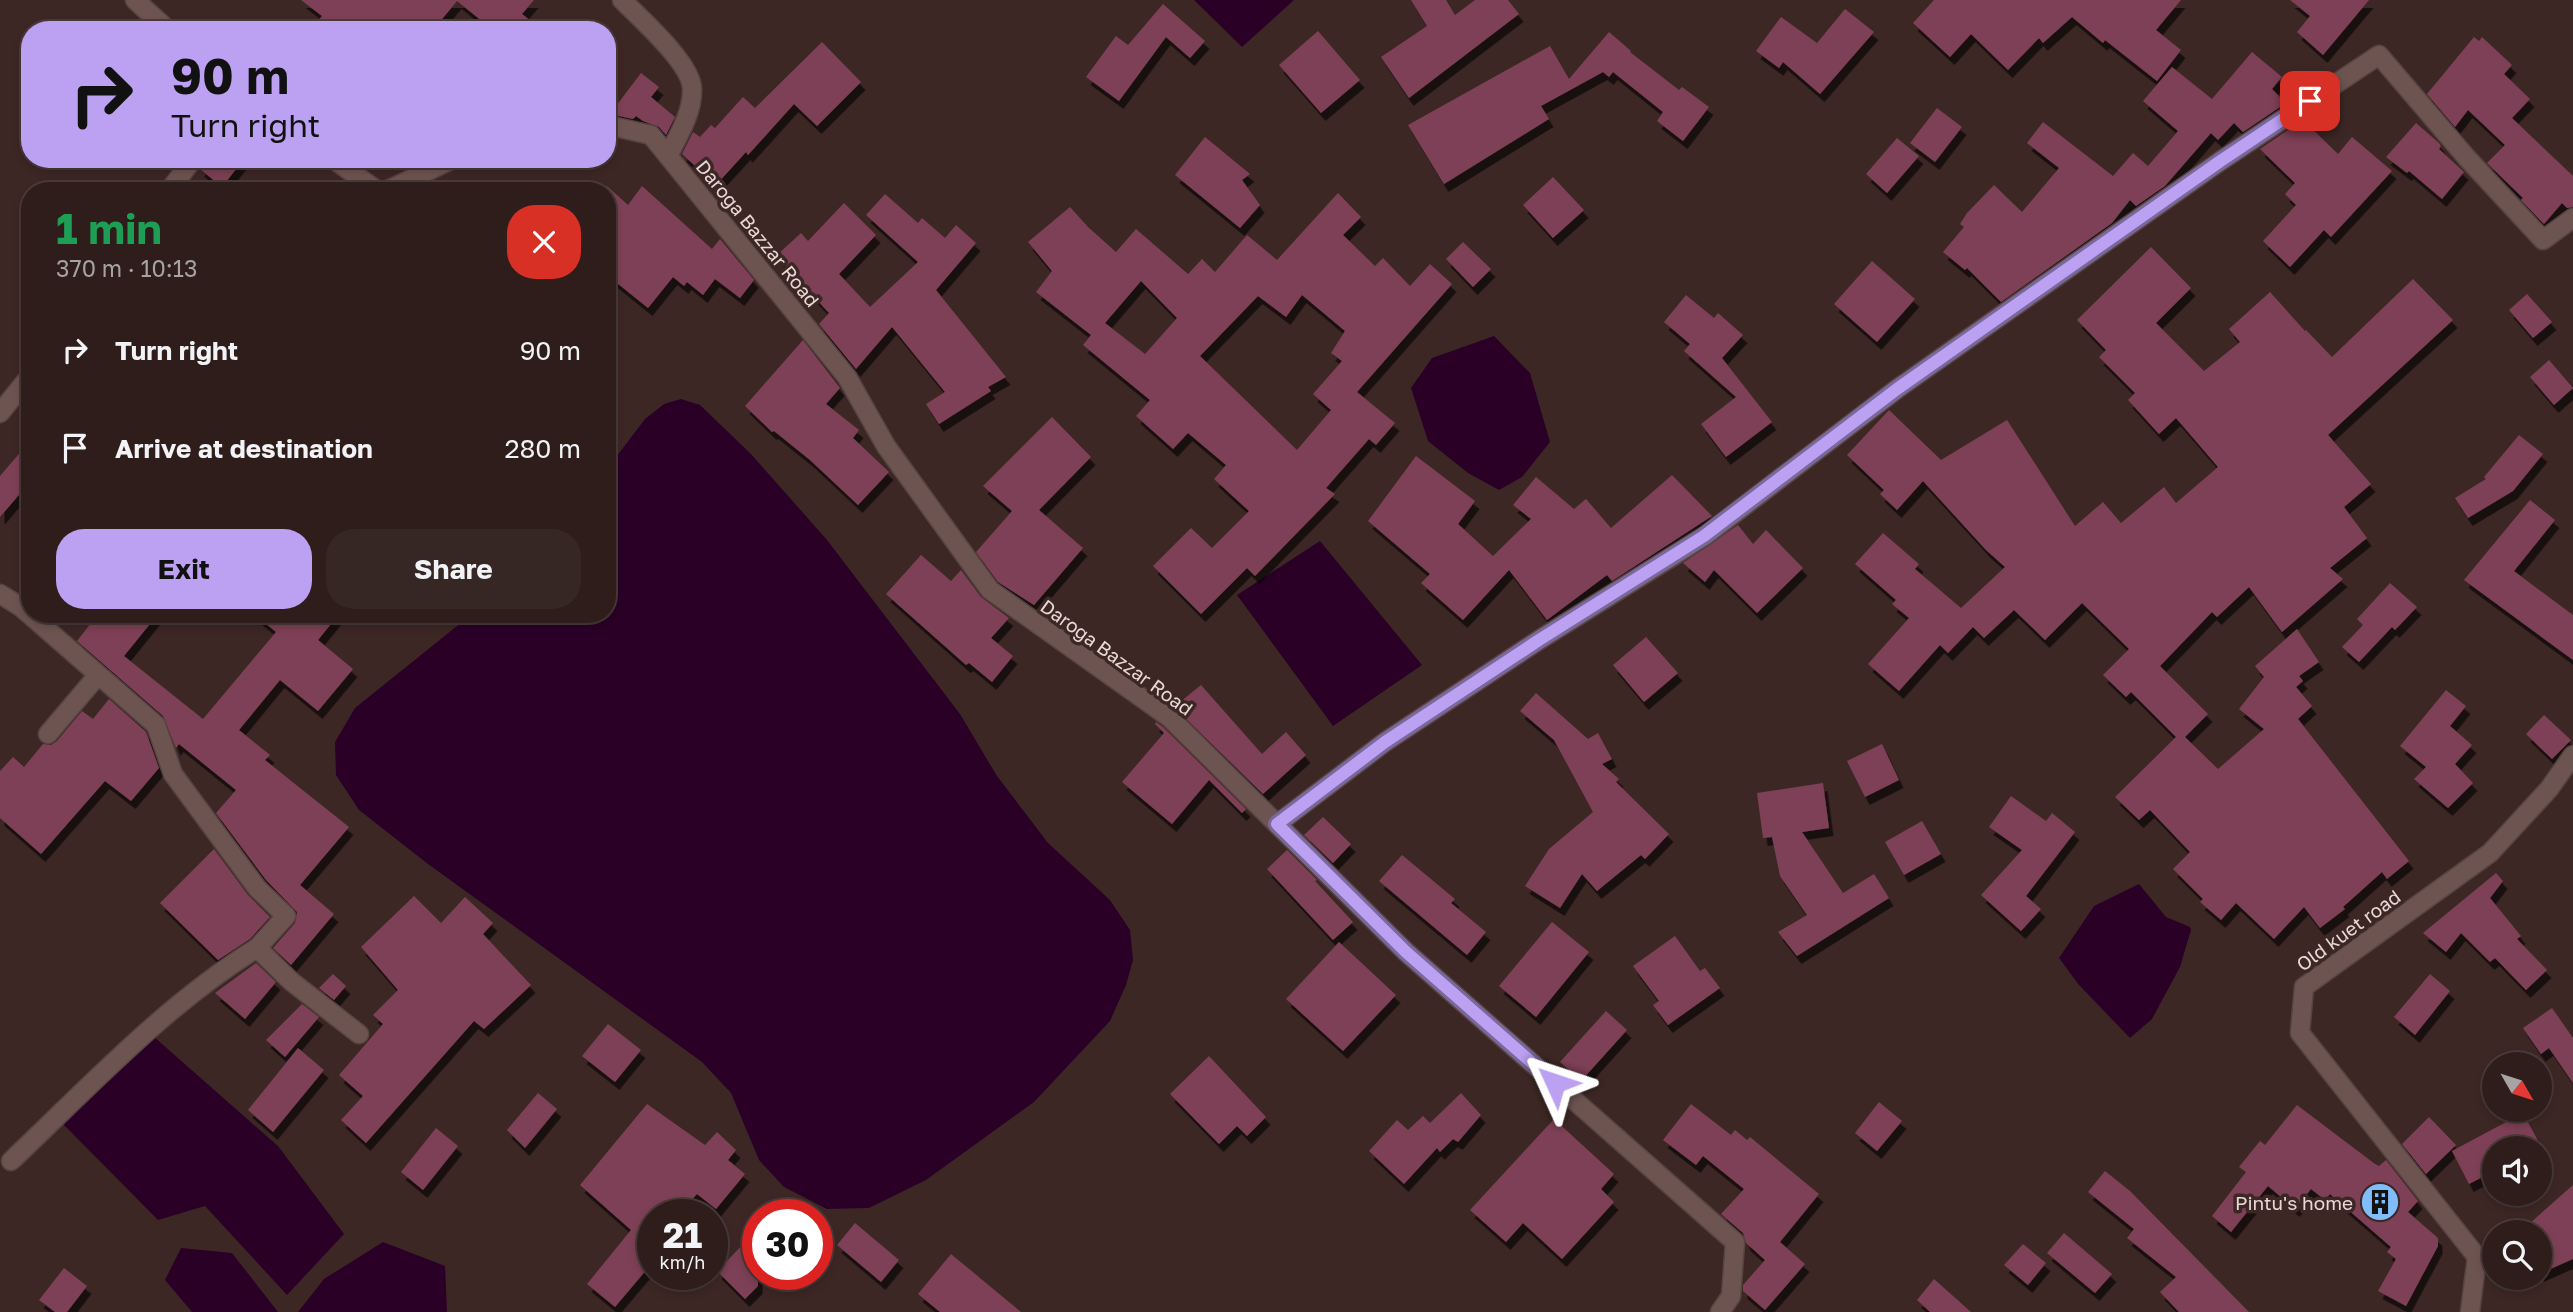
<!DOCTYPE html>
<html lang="en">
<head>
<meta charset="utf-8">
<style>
  :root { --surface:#2e1d1b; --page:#362624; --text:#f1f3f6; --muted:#a7a2a3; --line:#493b3a; --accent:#bca0f2 }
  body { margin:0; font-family:"Golos Text",sans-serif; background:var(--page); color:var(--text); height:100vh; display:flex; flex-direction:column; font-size:26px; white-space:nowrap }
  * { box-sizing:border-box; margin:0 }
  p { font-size:23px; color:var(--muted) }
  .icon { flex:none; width:38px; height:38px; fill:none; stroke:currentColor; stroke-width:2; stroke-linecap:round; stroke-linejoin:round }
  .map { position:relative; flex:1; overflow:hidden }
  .details { position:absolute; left:21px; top:182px; width:595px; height:441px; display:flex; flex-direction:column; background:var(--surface); border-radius:28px; box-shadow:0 4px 10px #0003,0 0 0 2px var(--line) }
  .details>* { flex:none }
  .hud { position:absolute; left:21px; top:21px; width:595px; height:147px; border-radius:28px; box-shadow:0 4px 10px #0003,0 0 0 2px var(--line); background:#bca0f2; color:#111; overflow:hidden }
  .needle { width:46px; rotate:129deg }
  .tools { position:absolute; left:2482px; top:1052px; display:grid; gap:14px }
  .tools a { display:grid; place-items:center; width:70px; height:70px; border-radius:50%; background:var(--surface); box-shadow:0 4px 10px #0003,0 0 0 2px var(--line); font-size:35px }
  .speed { position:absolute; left:637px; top:1199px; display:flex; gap:14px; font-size:35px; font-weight:700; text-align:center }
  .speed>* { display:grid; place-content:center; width:91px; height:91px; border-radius:50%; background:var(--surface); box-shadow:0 4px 10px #0003,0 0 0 2px var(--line); line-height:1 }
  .speed small { font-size:18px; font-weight:400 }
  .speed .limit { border:10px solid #d22; background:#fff; color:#111 }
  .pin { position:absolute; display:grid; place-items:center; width:60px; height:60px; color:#fff; margin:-30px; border-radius:14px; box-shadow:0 4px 10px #0006 }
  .me { position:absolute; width:77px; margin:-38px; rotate:312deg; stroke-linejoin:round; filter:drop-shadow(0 0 5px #0008) }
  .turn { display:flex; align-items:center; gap:24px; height:147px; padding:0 35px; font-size:32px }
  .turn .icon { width:91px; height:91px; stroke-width:2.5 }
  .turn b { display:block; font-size:49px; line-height:60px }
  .round { display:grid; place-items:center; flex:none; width:74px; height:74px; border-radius:28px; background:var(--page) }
  .overview { display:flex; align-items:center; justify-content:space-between; height:119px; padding:0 35px }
  h1 { font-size:42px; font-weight:700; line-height:52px; color:#1e9e55 }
  .primary-button { display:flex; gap:14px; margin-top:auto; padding:14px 35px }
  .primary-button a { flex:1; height:80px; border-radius:28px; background:var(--accent); color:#111; font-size:28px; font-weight:700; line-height:80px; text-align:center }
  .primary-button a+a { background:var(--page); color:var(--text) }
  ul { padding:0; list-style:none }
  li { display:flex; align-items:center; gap:21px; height:98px; padding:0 35px }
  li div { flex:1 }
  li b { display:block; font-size:26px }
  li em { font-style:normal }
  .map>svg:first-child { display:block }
  .water { fill:#2a0027 }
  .building { fill:#7e4056; fill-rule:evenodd; filter:url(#shadow) }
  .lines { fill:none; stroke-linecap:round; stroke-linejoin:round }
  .street-casing { stroke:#564442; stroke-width:21 }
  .street { stroke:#6e5451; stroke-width:18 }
  .route-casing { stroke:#7a689d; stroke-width:18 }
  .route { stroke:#bca0f2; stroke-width:12 }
  .labels { text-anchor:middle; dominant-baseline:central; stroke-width:7; stroke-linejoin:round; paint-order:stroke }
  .street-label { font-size:19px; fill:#e8d9d7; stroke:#3d2724 }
  .poi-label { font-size:19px; fill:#e8d9d7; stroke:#3d2724; text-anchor:end }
</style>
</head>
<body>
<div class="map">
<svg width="2573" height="1312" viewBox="0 0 2573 1312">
  <defs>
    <filter id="shadow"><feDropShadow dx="4.5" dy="8" stdDeviation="0" flood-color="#0009"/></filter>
  </defs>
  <rect width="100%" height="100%" fill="#3d2724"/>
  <g class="water">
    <polygon points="1194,0 1294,0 1242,47"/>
    <polygon points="1494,336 1530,373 1550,442 1522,477 1499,490 1468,473 1428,441 1411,388 1432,358"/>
    <polygon points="681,399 700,405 751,454 827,540 960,714 997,776 1048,843 1110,900 1130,930 1133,960 1126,985 1110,1021 1034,1102 926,1180 869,1208 827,1209 784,1187 759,1160 731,1093 702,1062 428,864 359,810 336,775 335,742 355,708 472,614 607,614 607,469 645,419 664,404"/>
    <polygon points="1320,541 1422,665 1333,726 1237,595"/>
    <polygon points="2139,884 2166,917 2190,927 2191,930 2180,967 2152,1019 2130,1038 2079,985 2059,958 2094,906"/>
    <polygon points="153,1036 278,1146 344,1234 287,1295 205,1206 158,1220 63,1124"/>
    <polygon points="383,1242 445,1266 447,1312 298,1312 324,1279"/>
    <polygon points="181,1248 232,1253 278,1312 192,1312 165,1280"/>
  </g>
  <g class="building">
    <polygon points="301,0 534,0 522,14 542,30 493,30 457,1 433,30 311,30 322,16"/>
    <polygon points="1411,0 1446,0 1455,15 1475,0 1508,0 1519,14 1409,98 1381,57 1427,26"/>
    <polygon points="1934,0 2181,0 2156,30 2181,50 2157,81 2105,40 2103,43 2072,17 2043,43 2039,38 2008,70 1971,34 1950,57 1913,23"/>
    <polygon points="2290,0 2369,0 2323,55 2297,32 2310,16"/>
    <polygon points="1163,4 1205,41 1190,58 1166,37 1119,101 1086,77 1116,36 1128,45"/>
    <polygon points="1845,9 1874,32 1820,94 1783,62 1779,68 1756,51 1781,17 1817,43"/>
    <polygon points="1318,31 1360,80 1321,113 1279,65"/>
    <polygon points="1609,32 1631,51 1630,52 1679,90 1682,87 1709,107 1683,141 1657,121 1663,112 1613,72 1609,77 1603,72 1541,106 1549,119 1444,184 1408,125 1550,46 1569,79"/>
    <polygon points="2474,37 2479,41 2482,37 2512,65 2504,74 2530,99 2512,118 2573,176 2573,207 2567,208 2562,203 2544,224 2521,200 2523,198 2487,163 2505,145 2468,110 2455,127 2427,94"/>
    <polygon points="822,42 861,82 817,126 794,104 748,155 746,152 716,185 682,154 693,132 700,137 711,125 715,128 743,97 755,108"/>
    <polygon points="2252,52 2282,77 2272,89 2286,103 2243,132 2234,123 2218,140 2211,133 2165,186 2136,206 2130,200 2112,223 2001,302 1967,268 1965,270 1943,252 1964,227 1960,224 1967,213 1994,185 2022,212 2059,168 2027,143 2043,122 2113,176 2133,153 2148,166 2178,131 2143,101 2172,67 2212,99"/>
    <polygon points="641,73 659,87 651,97 675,117 666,135 659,127 643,121 636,116 633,119 610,114"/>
    <polygon points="1937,108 1962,127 1935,162 1910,143"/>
    <polygon points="2303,120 2338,154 2352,137 2392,171 2331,237 2324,230 2290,267 2263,241 2296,205 2285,194 2295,183 2260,149"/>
    <polygon points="2416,123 2439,143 2441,146 2439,149 2464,172 2442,199 2409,171 2407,173 2386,157"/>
    <polygon points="1205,137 1250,174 1242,180 1260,205 1240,228 1175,175"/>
    <polygon points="1897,138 1919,156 1887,193 1866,174"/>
    <polygon points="204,159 244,159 222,187 200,169"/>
    <polygon points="1553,177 1584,210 1553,238 1523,205"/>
    <polygon points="607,186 628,205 642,186 712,249 720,239 754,280 740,298 715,279 703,295 687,282 684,286 673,277 648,308 607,275"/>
    <path d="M1338,193L1361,217L1343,235L1375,266L1383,258L1410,286L1430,264L1452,284L1357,392L1395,423L1376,445L1369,439L1326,488L1335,494L1255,576L1247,568L1201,614L1153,566L1191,528L1212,548L1249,511L1214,479L1226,465L1188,433L1173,449L1136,416L1150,400L1083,345L1091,335L1036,292L1052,271L1028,242L1070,207L1088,227L1116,252L1136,229L1188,274L1202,259L1215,272L1247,235L1277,260ZM1141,281L1177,318L1145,354L1105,323ZM1302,295L1345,331L1331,353L1342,361L1313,394L1331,410L1297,450L1200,356L1258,296L1286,317Z"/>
    <polygon points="885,194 918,223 922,218 945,238 956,225 976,243 936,290 1006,377 988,387 991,391 939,424 926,404 945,392 892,327 856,369 819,324 829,313 776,256 801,233 808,241 844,203 876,235 839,274 870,307 918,262 866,215"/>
    <polygon points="1463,242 1491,269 1473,287 1446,259"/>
    <polygon points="2151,247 2191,288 2156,323 2204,371 2240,342 2229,329 2270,292 2305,331 2306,330 2332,357 2413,279 2453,320 2328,435 2371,484 2344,507 2367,538 2330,568 2343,579 2282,632 2249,587 2217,617 2212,612 2160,666 2208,714 2185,737 2218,769 2264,729 2239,709 2264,677 2255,666 2297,629 2319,662 2299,676 2303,681 2296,687 2312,706 2298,719 2409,861 2387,879 2382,872 2343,907 2345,909 2320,928 2304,907 2274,939 2236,903 2221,920 2200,902 2203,899 2173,869 2190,852 2150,810 2139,820 2115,797 2176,737 2131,692 2126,697 2103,675 2129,649 2082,603 2045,640 2014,610 1984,638 1973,627 1948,653 1940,645 1899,691 1868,664 1909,618 1892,604 1896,600 1855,564 1883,533 1919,564 1915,569 1961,608 2005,567 1986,550 1923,481 1897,510 1880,494 1884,490 1847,455 1889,410 1941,460 2007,420 2075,526 2103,502 2121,523 2164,487 2176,503 2218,467 2176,418 2159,434 2128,400 2135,393 2099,357 2106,350 2077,320"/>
    <polygon points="1872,261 1915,299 1877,342 1834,304"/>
    <polygon points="2527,294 2552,322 2533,338 2509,310"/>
    <polygon points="1686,295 1714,318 1718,313 1743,335 1722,358 1772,422 1726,457 1701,424 1736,397 1684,351 1690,344 1664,322"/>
    <polygon points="803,340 840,388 826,404 859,430 853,438 889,472 858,505 810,460 774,431 772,432 745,406"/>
    <polygon points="2549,360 2573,388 2554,405 2530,377"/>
    <polygon points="1052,417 1091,457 1039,510 1083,548 1034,605 998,582 976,552 1012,511 983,486"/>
    <polygon points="2519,435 2543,454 2513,491 2468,518 2455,498 2486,479 2484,477"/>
    <polygon points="30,441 30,482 0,517 0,476"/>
    <polygon points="1416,456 1475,501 1458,524 1493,556 1531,519 1513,505 1536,477 1574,509 1586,499 1611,528 1672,475 1712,516 1612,581 1607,575 1547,620 1509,570 1463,620 1421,583 1430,574 1368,521"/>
    <polygon points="2530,500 2555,520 2514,571 2573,615 2573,660 2464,580"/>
    <polygon points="1738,525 1753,544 1766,530 1803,568 1757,613 1714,570 1705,582 1683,563"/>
    <polygon points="921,555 951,581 961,570 981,597 1009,618 991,638 1013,656 992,682 969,663 966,665 886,594"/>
    <polygon points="2390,583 2417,607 2395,630 2392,627 2359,662 2342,647 2363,625 2357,619"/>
    <polygon points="98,614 158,614 124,656 203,719 276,632 254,614 339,614 318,640 353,669 318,711 280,680 239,730 270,755 265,760 349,827 300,885 334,914 291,965 273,948 295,923 297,912 266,880 216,813 236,790 179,744 176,748 163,716 77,641"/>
    <polygon points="1646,637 1678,673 1644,702 1613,665"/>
    <polygon points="1201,685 1262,754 1286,732 1306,755 1263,794 1174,707"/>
    <polygon points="2446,690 2466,706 2450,726 2472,745 2455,764 2473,783 2448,808 2414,779 2426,767 2400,746"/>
    <polygon points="1536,693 1588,739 1598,733 1612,759 1602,764 1619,779 1616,782 1669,834 1645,859 1641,855 1597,891 1582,874 1560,908 1525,886 1549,849 1593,812 1554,740 1520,711"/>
    <polygon points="109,699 146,732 159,768 131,801 105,781 41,854 0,818 0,771 13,757 24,767 43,744 51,745 57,741 82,711 93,719"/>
    <polygon points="2544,715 2571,740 2552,759 2526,734"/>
    <polygon points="1156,722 1163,727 1246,809 1242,813 1209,780 1172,824 1122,782 1164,733 1155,724"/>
    <polygon points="1882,744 1899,780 1865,797 1847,761"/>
    <polygon points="1823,783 1829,828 1802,832 1843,893 1874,874 1889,898 1797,956 1778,932 1807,915 1780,876 1772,837 1763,838 1757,793"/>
    <polygon points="2011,796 2046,821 2052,813 2075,832 2026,896 2041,909 2021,931 1981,895 2022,850 1989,827"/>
    <polygon points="1323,817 1351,844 1333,863 1304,835"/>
    <polygon points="1922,821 1941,854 1904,875 1885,842"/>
    <polygon points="214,849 248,895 270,917 250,939 218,960 160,903"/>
    <polygon points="1287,850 1317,880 1315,881 1353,922 1333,940 1267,869"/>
    <polygon points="1402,855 1455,899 1451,903 1486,932 1467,955 1379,881"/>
    <polygon points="2496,873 2503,881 2490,898 2521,936 2517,939 2547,970 2526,990 2495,958 2490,962 2461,933 2446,952 2423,933"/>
    <polygon points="414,896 441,923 465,897 493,923 483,934 531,985 484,1029 474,1021 366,1143 341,1120 363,1096 339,1075 383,1024 373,1015 398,990 361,947"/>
    <polygon points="1552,922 1589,952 1536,1017 1499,986"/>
    <polygon points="1675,936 1700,971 1705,968 1720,988 1668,1025 1653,1005 1659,1001 1633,966"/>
    <polygon points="1339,942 1396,995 1343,1051 1286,999"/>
    <polygon points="256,963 276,982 245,1019 215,993"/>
    <polygon points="333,974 346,986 334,1000 319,988"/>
    <polygon points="2430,974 2450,991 2415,1035 2394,1017"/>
    <polygon points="302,1004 319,1017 285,1057 266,1040"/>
    <polygon points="2552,1008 2573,1038 2573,1083 2549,1048 2541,1054 2523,1028"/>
    <polygon points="1606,1011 1627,1030 1581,1081 1560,1062"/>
    <polygon points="608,1024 641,1050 615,1082 582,1056"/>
    <polygon points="298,1048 324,1070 273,1132 248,1110"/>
    <polygon points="1209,1056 1266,1117 1247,1136 1237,1126 1219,1144 1170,1094"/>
    <polygon points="538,1093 557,1109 525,1148 507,1130"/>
    <polygon points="1461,1093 1481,1115 1458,1142 1453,1139 1440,1152 1437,1148 1404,1184 1369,1151 1397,1120 1408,1130 1423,1116 1430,1123"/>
    <polygon points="1879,1102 1902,1121 1877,1151 1855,1133"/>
    <polygon points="647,1104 705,1145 717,1132 736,1150 728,1160 745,1174 716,1209 697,1194 679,1214 653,1214 653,1262 615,1307 587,1284 631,1230 580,1185"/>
    <polygon points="1691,1104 1731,1135 1735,1130 1747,1140 1750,1137 1819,1194 1780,1242 1805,1264 1765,1310 1743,1291 1743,1285 1765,1260 1746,1243 1743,1233 1721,1214 1744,1189 1703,1156 1696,1165 1663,1140"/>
    <polygon points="2297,1105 2375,1164 2379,1166 2386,1160 2418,1201 2408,1212 2438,1238 2438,1246 2406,1306 2378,1291 2396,1259 2387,1252 2391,1247 2330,1194 2325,1200 2311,1189 2295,1209 2268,1186 2231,1232 2212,1216 2246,1172 2239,1167 2260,1141 2265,1145"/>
    <polygon points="2523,1113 2542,1148 2494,1148 2494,1171 2469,1184 2452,1151"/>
    <polygon points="2429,1117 2456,1145 2426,1174 2402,1144"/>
    <polygon points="1554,1119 1614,1174 1601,1189 1614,1202 1562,1259 1523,1223 1506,1242 1470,1210"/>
    <polygon points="436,1128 458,1146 423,1190 401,1172"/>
    <polygon points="2105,1171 2130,1191 2249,1312 2179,1312 2160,1292 2176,1277 2127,1238 2134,1229 2088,1192"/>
    <polygon points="2573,1185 2573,1259 2539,1274 2539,1232 2520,1232"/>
    <polygon points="855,1223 899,1260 881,1282 837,1245"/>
    <polygon points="758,1229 758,1286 745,1299 717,1271"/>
    <polygon points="2064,1233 2112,1274 2095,1293 2047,1253"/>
    <polygon points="2023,1244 2046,1263 2028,1285 2004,1265"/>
    <polygon points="951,1254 1021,1312 940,1312 918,1294"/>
    <polygon points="64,1268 87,1286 67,1312 55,1312 39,1300"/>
    <polygon points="1934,1279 1971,1312 1930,1312 1917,1300"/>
  </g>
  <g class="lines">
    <g class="street-casing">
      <g id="street">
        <polyline points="135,0 168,30"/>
        <path d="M622,0C640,18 692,64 692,89C693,112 678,136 668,156"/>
        <polyline points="607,125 651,135 668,156 847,377 886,446 990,590 1170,718 1406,952 1735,1242 1731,1296 1720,1312"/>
        <polyline points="333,159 378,191"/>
        <polyline points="169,191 193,159"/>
        <polyline points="386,191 453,159"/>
        <polyline points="0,413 30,376"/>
        <polyline points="0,594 21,607 156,725 173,774 257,888 286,916 257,948 292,982 359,1034"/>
        <polyline points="48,734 98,675"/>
        <polyline points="1277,824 1385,742 1539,640 1705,536 1897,389 2219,162 2379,55 2467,158 2543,240 2573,218"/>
        <path d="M11,1161C89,1087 165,1005 257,948"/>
        <polyline points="2470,1312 2477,1257 2300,1033 2304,987 2490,853 2549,789 2573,755"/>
      </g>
    </g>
    <use href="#street" class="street"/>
  </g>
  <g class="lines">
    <g class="route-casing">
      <polyline id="route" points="1555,1083 1406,952 1277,824 1385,742 1539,640 1704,536 1897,389 2219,162 2310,101"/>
    </g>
    <use href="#route" class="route"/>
  </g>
  <defs>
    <g id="building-disc" transform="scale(2.0125)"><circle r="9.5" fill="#80bdfa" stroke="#3d2724"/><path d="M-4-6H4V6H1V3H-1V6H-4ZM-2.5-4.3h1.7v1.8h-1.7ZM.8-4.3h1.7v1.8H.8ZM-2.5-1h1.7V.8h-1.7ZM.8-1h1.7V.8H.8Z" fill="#111"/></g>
  </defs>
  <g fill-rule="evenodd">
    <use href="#building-disc" x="2380" y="1202"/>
  </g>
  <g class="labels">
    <g class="street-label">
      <text transform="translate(758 233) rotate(51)">Daroga Bazzar Road</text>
      <text transform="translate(1117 657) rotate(36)">Daroga Bazzar Road</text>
      <text transform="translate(2348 930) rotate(-36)">Old kuet road</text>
    </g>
    <g class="poi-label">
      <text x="2353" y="1202">Pintu's home</text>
    </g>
  </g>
</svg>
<div class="tools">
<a><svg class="needle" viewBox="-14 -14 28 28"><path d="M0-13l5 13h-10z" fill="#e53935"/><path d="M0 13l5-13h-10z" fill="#a7a2a3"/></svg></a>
<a><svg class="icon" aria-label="sound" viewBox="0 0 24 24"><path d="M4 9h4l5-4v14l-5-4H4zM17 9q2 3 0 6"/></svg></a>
<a><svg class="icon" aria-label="search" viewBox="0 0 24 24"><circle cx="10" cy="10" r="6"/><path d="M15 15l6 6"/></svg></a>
</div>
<div class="speed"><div>21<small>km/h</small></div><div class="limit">30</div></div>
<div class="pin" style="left:2310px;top:101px;background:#d93025"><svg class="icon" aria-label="arrive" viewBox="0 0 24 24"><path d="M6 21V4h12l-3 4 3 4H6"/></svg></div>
<svg class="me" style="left:1555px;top:1083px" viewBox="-20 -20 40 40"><path d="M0-17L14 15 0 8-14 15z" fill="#bca0f2" stroke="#fff" stroke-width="4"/></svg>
<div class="hud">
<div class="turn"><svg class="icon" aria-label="right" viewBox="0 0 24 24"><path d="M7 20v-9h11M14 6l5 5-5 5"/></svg><div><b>90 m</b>Turn right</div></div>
</div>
<section class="details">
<div class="overview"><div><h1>1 min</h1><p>370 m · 10:13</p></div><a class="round" style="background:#d93025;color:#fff"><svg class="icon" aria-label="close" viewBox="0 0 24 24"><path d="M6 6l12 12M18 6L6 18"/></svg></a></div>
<ul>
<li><svg class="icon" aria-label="right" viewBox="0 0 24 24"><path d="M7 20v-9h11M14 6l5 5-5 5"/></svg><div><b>Turn right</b></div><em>90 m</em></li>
<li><svg class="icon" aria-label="arrive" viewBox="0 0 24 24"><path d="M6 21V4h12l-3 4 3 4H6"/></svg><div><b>Arrive at destination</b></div><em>280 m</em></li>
</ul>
<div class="primary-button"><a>Exit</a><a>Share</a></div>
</section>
</div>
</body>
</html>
